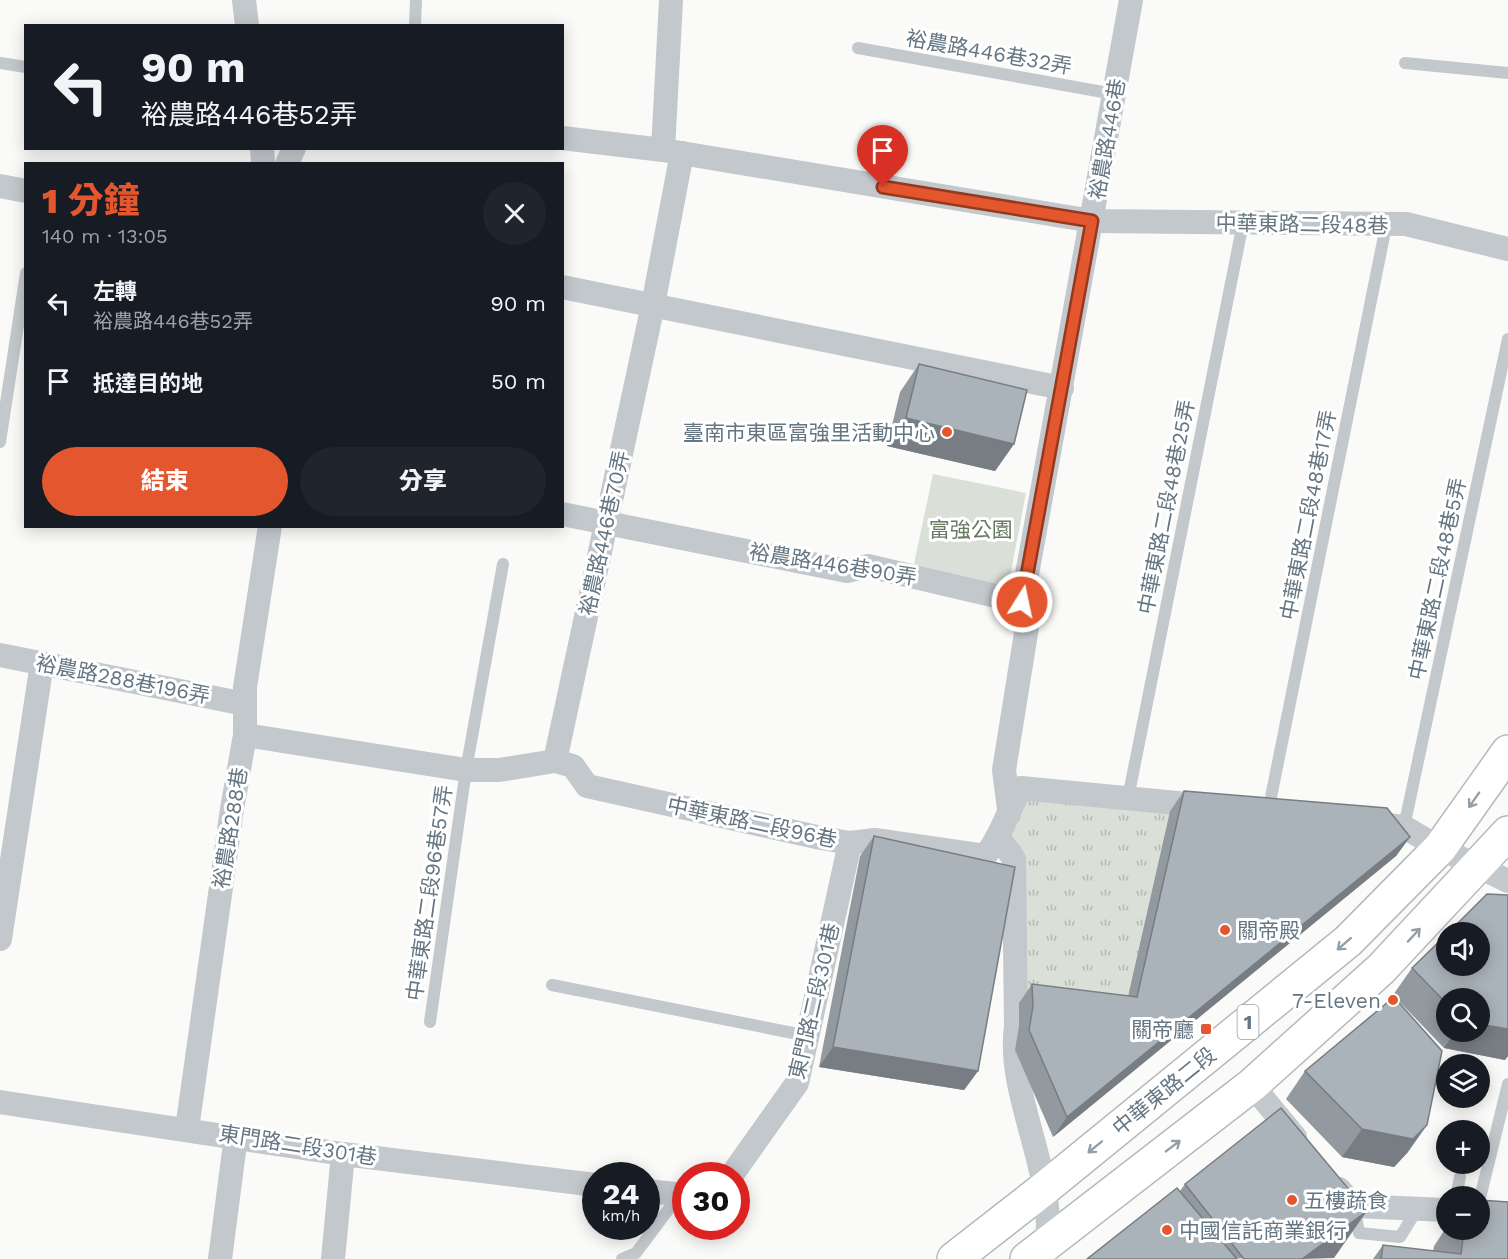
<!DOCTYPE html>
<html lang="zh-TW">
<head>
<meta charset="utf-8">
<style>
  :root { --surface:#171b24; --page:#20242c; --text:#f1f3f6; --muted:#9ea1a6; --accent:#e4572e }
  body { margin:0; font-family:"Work Sans","Noto Sans TC",sans-serif; background:var(--page); color:var(--text); height:100vh; display:flex; flex-direction:column; font-size:22px; white-space:nowrap }
  * { box-sizing:border-box; margin:0 }
  p { font-size:20px; color:var(--muted) }
  .icon { flex:none; width:33px; height:33px; fill:none; stroke:currentColor; stroke-width:2; stroke-linecap:round; stroke-linejoin:round }
  .map { position:relative; flex:1; overflow:hidden }
  .panel { position:absolute; left:24px; top:162px; width:540px; height:366px; display:flex; flex-direction:column; background:var(--surface); border-radius:0px; box-shadow:0 3px 15px #0003 }
  .panel>* { flex:none }
  .hud { position:absolute; left:24px; top:24px; width:540px; height:126px; border-radius:0px; box-shadow:0 3px 15px #0003; background:#171b24; color:var(--text); overflow:hidden }
  .buttons { position:absolute; left:1436px; top:922px; display:grid; gap:12px }
  .buttons a { display:grid; place-items:center; width:54px; height:54px; border-radius:50%; background:var(--surface); box-shadow:0 3px 15px #0003; font-size:30px }
  .speed { position:absolute; left:582px; top:1162px; display:flex; gap:12px; font-size:30px; font-weight:700; text-align:center }
  .speed>* { display:grid; place-content:center; width:78px; height:78px; border-radius:50%; background:var(--surface); box-shadow:0 3px 15px #0003; line-height:1 }
  .speed small { font-size:15px; font-weight:400 }
  .speed .limit { border:9px solid #d22; background:#fff; color:#111 }
  .pin { position:absolute; display:grid; place-items:center; width:51px; height:51px; color:#fff; margin:-62px -26px; border-radius:50% 50% 50% 0; rotate:-45deg; box-shadow:0 0 6px #0007 }
  .pin .icon { rotate:45deg }
  .me { position:absolute; width:66px; margin:-33px; rotate:10deg; stroke-linejoin:round; filter:drop-shadow(0 0 4px #0008) }
  .turn { display:flex; align-items:center; gap:21px; height:126px; padding:0 18px; font-size:27px }
  .turn .icon { width:78px; height:78px; stroke-width:2.5 }
  .turn b { display:block; font-size:42px; line-height:51px }
  .round { display:grid; place-items:center; flex:none; width:63px; height:63px; border-radius:32px; background:var(--page) }
  .overview { display:flex; align-items:center; justify-content:space-between; height:102px; padding:0 18px }
  h1 { font-size:36px; font-weight:800; line-height:45px; color:var(--accent) }
  .button { display:flex; gap:12px; margin-top:auto; padding:12px 18px }
  .button a { flex:1; height:69px; border-radius:36px; background:var(--accent); color:#fff; font-size:24px; font-weight:800; line-height:69px; text-align:center }
  .button a+a { background:var(--page); color:var(--text) }
  ul { padding:0; list-style:none }
  li { display:flex; align-items:center; gap:18px; height:78px; padding:0 18px }
  li div { flex:1 }
  li b { display:block; font-size:22px }
  li em { font-style:normal }
  .map>svg:first-child { display:block }
  .grass { fill:url(#grass-tufts) }
  .park { fill:#dadfd7 }
  .lines { fill:none; stroke-linecap:round; stroke-linejoin:round }
  .primary-casing { stroke:#b5babe; stroke-width:36 }
  .lane { stroke:#c3c8cc; stroke-width:12 }
  .street { stroke:#c3c8cc; stroke-width:24 }
  .primary { stroke:#fff; stroke-width:33 }
  .wall { fill:#929a9f; fill-rule:evenodd }
  .shaded-wall { fill:#777d82 }
  .building { fill:#aab3b9; stroke:#777d82; stroke-width:1.5 }
  .oneway { stroke:#939fa8 }
  .route-casing { stroke:#94391e; stroke-width:15 }
  .route { stroke:#e4572e; stroke-width:10 }
  .poi-dot { fill:#e4572e; stroke:#fff; stroke-width:2 }
  .labels { text-anchor:middle; dominant-baseline:central; stroke-width:6; stroke-linejoin:round; paint-order:stroke }
  .shield { fill:#fff; stroke:#939fa8; stroke-width:1.5 }
  .shield-label { font-size:20px; font-weight:bold; fill:#657683 }
  .street-label { font-size:21px; fill:#657683; stroke:#fff }
  .poi-label { font-size:21px; fill:#657683; stroke:#fff; text-anchor:end }
  .park-label { font-size:21px; fill:#687a64; stroke:#fff }
</style>
</head>
<body>
<div class="map">
<svg width="1508" height="1259" viewBox="0 0 1508 1259">
  <defs>
    <pattern id="grass-tufts" width="24" height="20" patternUnits="userSpaceOnUse" patternTransform="scale(1.5)"><rect width="24" height="20" fill="#dadfd7"/><path d="M3 7l-1-3M5 7V3M7 7l1-3M15 17l-1-3M17 17v-4M19 17l1-3" fill="none" stroke="#b4b9b4"/></pattern>
  </defs>
  <rect width="100%" height="100%" fill="#fafaf8"/>
  <polygon class="grass" points="1023,793 1170,811 1123,1017 1019,1003 1002,837"/>
  <polygon class="park" points="933,474 1026,493 1008,587 914,564"/>
  <g class="lines">
    <g class="primary-casing">
      <g id="primary">
        <polyline points="954,1259 1045,1188 1348,941 1440,848 1508,752"/>
        <polyline points="1027,1259 1252,1085 1381,969 1508,833"/>
      </g>
    </g>
    <g class="lane">
      <polyline points="415,26 416,0"/>
      <polyline points="858,48 1114,94"/>
      <polyline points="0,63 26,67"/>
      <polyline points="1405,63 1508,73"/>
      <polyline points="0,442 26,273"/>
      <polyline points="1128,798 1243,223"/>
      <polyline points="1268,812 1386,226"/>
      <polyline points="1404,827 1508,339"/>
      <polyline points="552,985 808,1036"/>
      <polyline points="430,1022 466,770 503,564"/>
      <polyline points="1456,1197 1460,1177"/>
      <polyline points="1479,1202 1508,1084"/>
      <polyline points="1355,1210 1359,1233 1400,1237 1418,1208"/>
      <polyline points="622,1259 636,1253 680,1194"/>
    </g>
    <g class="street">
      <polyline points="244,0 247,26"/>
      <polyline points="562,138 663,150 1092,221 1406,224 1508,249"/>
      <polyline points="262,148 263,164"/>
      <polyline points="663,150 671,0"/>
      <polyline points="287,164 294,148"/>
      <polyline points="0,186 26,191"/>
      <polyline points="562,287 1062,388"/>
      <polyline points="562,514 847,571 868,566 1022,602"/>
      <polyline points="0,655 245,704"/>
      <path d="M245,735L466,770H499L555,761L573,766L587,786L821,838L850,843L875,840L985,856C1002,835 1008,810 1021,788L1208,806"/>
      <polyline points="555,761 653,305 682,153"/>
      <polyline points="1009,809 1004,770 1027,627 1022,602 1131,0"/>
      <polyline points="1371,823 1404,827 1440,848 1508,881"/>
      <path d="M999,838L1014,859L1016,1026C1006,1099 1061,1177 1045,1255"/>
      <polyline points="0,939 42,663"/>
      <polyline points="1252,1085 1295,1137"/>
      <polyline points="0,1102 343,1154 596,1185"/>
      <polyline points="187,1129 232,809 245,735 245,687 270,526"/>
      <polyline points="731,1176 797,1083 850,843"/>
      <polyline points="1339,1189 1354,1206 1446,1210"/>
      <polyline points="646,1191 686,1195"/>
      <polyline points="220,1259 236,1136"/>
      <polyline points="333,1259 343,1154"/>
    </g>
    <use href="#primary" class="primary"/>
  </g>
  <g class="wall">
    <polygon points="919,364 1014,444 995,471 887,446 900,392"/>
    <polygon points="1184,791 1410,837 1396,856 1053,1137 1015,1050 1019,1026 1019,1003 1032,984 1128,996 1170,811"/>
    <polygon points="874,836 978,1071 964,1090 819,1067 860,856"/>
    <path d="M1487,894L1508,895V1056L1505,1060L1444,1048L1393,995L1412,968L1446,935V966H1479V933H1448ZM1446,999H1479V1032H1446Z"/>
    <polygon points="1305,1071 1408,1152 1394,1167 1342,1157 1286,1099"/>
    <polygon points="1185,1184 1334,1258 1087,1259 1180,1191"/>
    <polygon points="1446,1228 1446,1230 1479,1230 1508,1259 1373,1259 1383,1245 1433,1251 1434,1246"/>
  </g>
  <g class="shaded-wall">
    <polygon points="906,418 1014,444 995,471 887,446"/>
    <polygon points="1410,837 1396,856 1053,1137 1067,1117"/>
    <polygon points="1479,1024 1508,1029 1508,1056 1505,1060 1444,1048 1455,1032 1479,1032"/>
    <polygon points="833,1047 978,1071 964,1090 819,1067"/>
    <polygon points="1427,1125 1408,1152 1394,1167 1342,1157 1362,1129"/>
    <polygon points="1367,1211 1334,1258 1302,1259"/>
  </g>
  <g class="building">
    <polygon points="919,364 1027,390 1014,444 906,418"/>
    <polygon points="1184,791 1387,808 1410,837 1067,1117 1029,1030 1033,1006 1032,984 1137,997"/>
    <polygon points="874,836 1015,867 978,1071 833,1047"/>
    <polygon points="1487,894 1508,895 1508,1029 1479,1024 1479,999 1446,999 1446,1003 1412,968 1446,935 1446,966 1479,966 1479,933 1448,933"/>
    <polygon points="1394,997 1442,1051 1427,1125 1413,1139 1362,1129 1305,1071"/>
    <polygon points="1281,1108 1367,1211 1302,1259 1244,1259 1185,1184"/>
    <polygon points="1177,1188 1237,1259 1087,1259"/>
    <polygon points="1479,1200 1508,1202 1508,1259 1381,1259 1383,1245 1461,1254 1464,1230 1479,1230"/>
  </g>
  <defs><path id="oneway-shaft" d="M-6 0H5M1.5-3L5.5 0L1.5 3" fill="none" stroke-width="1.6" stroke-linecap="round" stroke-linejoin="round" transform="scale(1.5)"/></defs>
  <g class="oneway">
    <use href="#oneway-shaft" transform="translate(1474 800) rotate(125)"/>
    <use href="#oneway-shaft" transform="translate(1414 935) rotate(-47)"/>
    <use href="#oneway-shaft" transform="translate(1344 944) rotate(139)"/>
    <use href="#oneway-shaft" transform="translate(1173 1146) rotate(-37)"/>
    <use href="#oneway-shaft" transform="translate(1095 1147) rotate(141)"/>
  </g>
  <g class="lines">
    <g class="route-casing">
      <polyline id="route" points="883,187 1092,221 1022,602"/>
    </g>
    <use href="#route" class="route"/>
  </g>
  <g class="poi-dot">
    <circle cx="947" cy="432" r="6"/>
    <circle cx="1225" cy="930" r="6"/>
    <circle cx="1393" cy="1000" r="6"/>
    <rect x="1200" y="1023" width="12" height="12" rx="3"/>
    <circle cx="1292" cy="1200" r="6"/>
    <circle cx="1167" cy="1230" r="6"/>
  </g>
  <g class="labels">
    <rect class="shield" x="1237.5" y="1005" width="21" height="34" rx="4.5"/>
    <g class="shield-label">
      <text x="1248" y="1022">1</text>
    </g>
    <g class="street-label">
      <text transform="translate(989 52) rotate(10)">裕農路446巷32弄</text>
      <text transform="translate(1107 139) rotate(-80)">裕農路446巷</text>
      <text transform="translate(1302 224) rotate(1)">中華東路二段48巷</text>
      <text transform="translate(1166 507) rotate(-79)">中華東路二段48巷25弄</text>
      <text transform="translate(1308 515) rotate(-79)">中華東路二段48巷17弄</text>
      <text transform="translate(604 533) rotate(-78)">裕農路446巷70弄</text>
      <text transform="translate(833 564) rotate(9)">裕農路446巷90弄</text>
      <text transform="translate(1437 579) rotate(-78)">中華東路二段48巷5弄</text>
      <text transform="translate(123 679) rotate(11)">裕農路288巷196弄</text>
      <text transform="translate(752 822) rotate(12)">中華東路二段96巷</text>
      <text transform="translate(230 828) rotate(-81)">裕農路288巷</text>
      <text transform="translate(429 893) rotate(-82)">中華東路二段96巷57弄</text>
      <text transform="translate(814 1001) rotate(-77)">東門路二段301巷</text>
      <text transform="translate(1164 1091) rotate(-39)">中華東路二段</text>
      <text transform="translate(298 1145) rotate(9)">東門路二段301巷</text>
    </g>
    <g class="poi-label">
      <text x="935" y="432">臺南市東區富強里活動中心</text>
      <text x="1237" y="930" text-anchor="start">關帝殿</text>
      <text x="1381" y="1000">7-Eleven</text>
      <text x="1194" y="1029">關帝廳</text>
      <text x="1304" y="1200" text-anchor="start">五樓蔬食</text>
      <text x="1179" y="1230" text-anchor="start">中國信託商業銀行</text>
    </g>
    <g class="park-label">
      <text x="971" y="529">富強公園</text>
    </g>
  </g>
</svg>
<div class="buttons">
<a><svg class="icon" aria-label="sound" viewBox="0 0 24 24"><path d="M4 9h4l5-4v14l-5-4H4zM17 9q2 3 0 6"/></svg></a>
<a><svg class="icon" aria-label="search" viewBox="0 0 24 24"><circle cx="10" cy="10" r="6"/><path d="M15 15l6 6"/></svg></a>
<a><svg class="icon" aria-label="layers" viewBox="0 0 24 24"><path d="M12 4l9 5-9 5-9-5zM3 14l9 5 9-5"/></svg></a>
<a>+</a>
<a>−</a>
</div>
<div class="speed"><div>24<small>km/h</small></div><div class="limit">30</div></div>
<div class="pin" style="left:883px;top:187px;background:#d93025"><svg class="icon" aria-label="arrive" viewBox="0 0 24 24"><path d="M6 21V4h12l-3 4 3 4H6"/></svg></div>
<svg class="me" style="left:1022px;top:602px" viewBox="-20 -20 40 40"><circle r="17" fill="#e4572e" stroke="#fff" stroke-width="3"/><path d="M0-11L8 9 0 5-8 9z" fill="#fff"/></svg>
<div class="hud">
<div class="turn"><svg class="icon" aria-label="left" viewBox="0 0 24 24"><path d="M17 20v-9H6M10 6l-5 5 5 5"/></svg><div><b>90 m</b>裕農路446巷52弄</div></div>
</div>
<section class="panel">
<div class="overview"><div><h1>1 分鐘</h1><p>140 m · 13:05</p></div><a class="round"><svg class="icon" aria-label="close" viewBox="0 0 24 24"><path d="M6 6l12 12M18 6L6 18"/></svg></a></div>
<ul>
<li><svg class="icon" aria-label="left" viewBox="0 0 24 24"><path d="M17 20v-9H6M10 6l-5 5 5 5"/></svg><div><b>左轉</b><p>裕農路446巷52弄</p></div><em>90 m</em></li>
<li><svg class="icon" aria-label="arrive" viewBox="0 0 24 24"><path d="M6 21V4h12l-3 4 3 4H6"/></svg><div><b>抵達目的地</b></div><em>50 m</em></li>
</ul>
<div class="button"><a>結束</a><a>分享</a></div>
</section>
</div>
</body>
</html>
